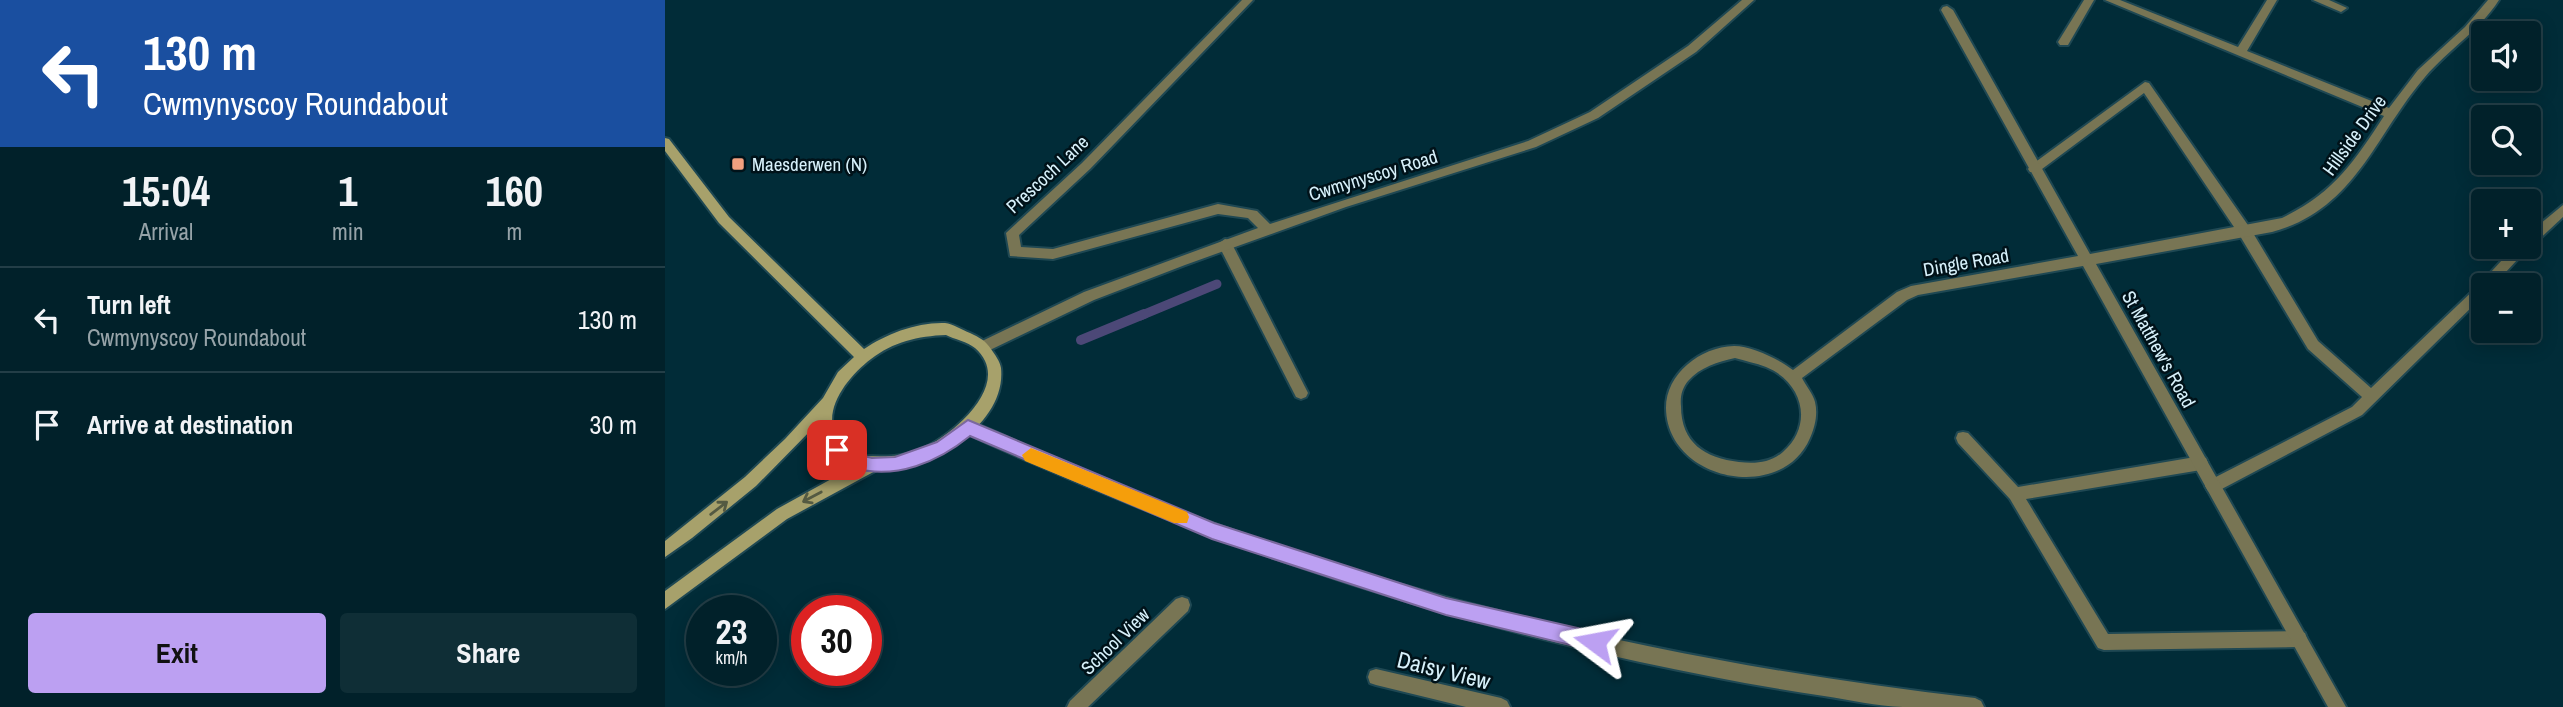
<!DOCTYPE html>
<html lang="en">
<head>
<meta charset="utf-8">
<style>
  :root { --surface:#01212a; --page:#0f2e36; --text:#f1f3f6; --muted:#96a3a8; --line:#233e47; --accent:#bca0f2 }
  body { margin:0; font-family:"Archivo Narrow",sans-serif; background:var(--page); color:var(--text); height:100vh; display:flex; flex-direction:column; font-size:26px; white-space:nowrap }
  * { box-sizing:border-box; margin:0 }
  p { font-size:23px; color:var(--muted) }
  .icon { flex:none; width:38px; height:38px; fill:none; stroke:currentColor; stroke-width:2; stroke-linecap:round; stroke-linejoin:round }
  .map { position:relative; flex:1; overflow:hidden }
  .sheet { display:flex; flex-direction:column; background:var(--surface); width:665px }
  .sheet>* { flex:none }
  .banner { background:#1a4fa0; color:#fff; overflow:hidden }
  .fabs { position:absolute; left:1806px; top:21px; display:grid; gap:14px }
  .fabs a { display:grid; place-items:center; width:70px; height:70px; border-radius:7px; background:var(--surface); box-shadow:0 4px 18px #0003,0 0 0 2px var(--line); font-size:35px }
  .speed { position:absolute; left:21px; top:595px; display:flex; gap:14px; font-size:35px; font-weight:700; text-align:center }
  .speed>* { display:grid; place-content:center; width:91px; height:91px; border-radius:50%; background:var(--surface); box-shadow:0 4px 18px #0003,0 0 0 2px var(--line); line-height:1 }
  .speed small { font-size:18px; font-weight:400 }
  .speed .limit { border:10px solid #d22; background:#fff; color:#111 }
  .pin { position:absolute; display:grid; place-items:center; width:60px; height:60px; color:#fff; margin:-30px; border-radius:14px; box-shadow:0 4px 10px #0006 }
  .me { position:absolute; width:77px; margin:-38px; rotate:283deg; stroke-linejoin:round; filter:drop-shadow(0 0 5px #0008) }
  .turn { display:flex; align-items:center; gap:24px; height:147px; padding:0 28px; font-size:32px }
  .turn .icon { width:91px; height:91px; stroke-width:2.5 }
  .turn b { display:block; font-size:49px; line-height:60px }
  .eta { display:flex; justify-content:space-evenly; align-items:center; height:119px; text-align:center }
  .eta b { font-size:42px; font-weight:700; line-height:49px }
  .button { display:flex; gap:14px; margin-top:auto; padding:14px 28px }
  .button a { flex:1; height:80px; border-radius:7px; background:var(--accent); color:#111; font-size:28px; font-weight:700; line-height:80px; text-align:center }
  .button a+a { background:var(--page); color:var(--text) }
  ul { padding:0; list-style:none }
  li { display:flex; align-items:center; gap:21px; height:105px; padding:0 28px; border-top:2px solid var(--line) }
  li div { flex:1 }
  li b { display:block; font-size:26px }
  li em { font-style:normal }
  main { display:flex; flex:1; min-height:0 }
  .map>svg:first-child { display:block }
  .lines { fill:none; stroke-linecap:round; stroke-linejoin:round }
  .stream-far1 { stroke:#4c4877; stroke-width:9 }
  .stream { stroke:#4c4877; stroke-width:10 }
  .lane-casing { stroke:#1f4853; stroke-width:4 }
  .street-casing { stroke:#1f4853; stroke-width:4 }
  .secondary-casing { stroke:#1f4853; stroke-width:4 }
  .lane { fill:#787554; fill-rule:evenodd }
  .street { fill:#787554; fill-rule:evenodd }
  .secondary { fill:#a7a16b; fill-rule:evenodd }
  .oneway { stroke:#545a42 }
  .route { fill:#bca0f2; stroke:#7a689d; stroke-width:2 }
  .slow { fill:#f59e0b }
  .poi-dot { fill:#f2a07f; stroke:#001219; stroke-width:2.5 }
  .labels { text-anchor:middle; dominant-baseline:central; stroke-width:5; stroke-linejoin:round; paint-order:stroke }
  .street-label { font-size:19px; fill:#d7f1fb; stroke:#001219 }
  .poi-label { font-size:19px; fill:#d7f1fb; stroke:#001219; text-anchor:start }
  .near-street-label { font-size:23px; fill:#d7f1fb; stroke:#001219 }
</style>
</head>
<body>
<main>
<section class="sheet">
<div class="banner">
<div class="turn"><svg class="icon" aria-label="left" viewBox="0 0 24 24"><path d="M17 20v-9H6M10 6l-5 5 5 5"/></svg><div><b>130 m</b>Cwmynyscoy Roundabout</div></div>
</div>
<div class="eta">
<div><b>15:04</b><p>Arrival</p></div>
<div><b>1</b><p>min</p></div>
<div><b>160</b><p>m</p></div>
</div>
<ul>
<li><svg class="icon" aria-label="left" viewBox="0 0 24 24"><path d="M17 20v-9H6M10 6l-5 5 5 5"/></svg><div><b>Turn left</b><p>Cwmynyscoy Roundabout</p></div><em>130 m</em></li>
<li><svg class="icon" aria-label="arrive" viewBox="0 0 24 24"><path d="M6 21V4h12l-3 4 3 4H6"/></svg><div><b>Arrive at destination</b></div><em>30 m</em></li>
</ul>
<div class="button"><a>Exit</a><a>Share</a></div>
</section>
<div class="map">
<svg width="1898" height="707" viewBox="0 0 1898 707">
  <rect width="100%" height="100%" fill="#012c38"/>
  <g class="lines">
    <polyline class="stream-far1" points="475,316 552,284"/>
    <polyline class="stream" points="416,340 479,314"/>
    <g class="lane-casing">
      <g id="lane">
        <polygon points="1480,82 1484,83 1585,228 1653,341 1706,388 1815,284 1849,247 1864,247 1829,285 1818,285 1818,296 1697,415 1553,491 1548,493 1543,491 1540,486 1543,481 1687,407 1697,397 1643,349 1575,236 1479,93 1373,172 1365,172 1363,169 1365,166"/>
        <polygon points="1898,205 1898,217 1869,244 1864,245 1864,233"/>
        <polygon points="560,239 565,240 641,389 643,393 641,397 636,399 631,397 553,244"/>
        <polygon points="1298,432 1303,433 1353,487 1536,456 1541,458 1543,463 1541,468 1536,470 1361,499 1443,634 1634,631 1640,633 1642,639 1640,645 1634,647 1439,650 1433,648 1345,499 1293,443 1291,438 1293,433"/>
      </g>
    </g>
    <g class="street-casing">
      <g id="street">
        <polygon points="577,0 588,0 425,169 354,235 356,247 388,249 553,204 592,211 605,224 863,141 925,112 1023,46 1077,0 1089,0 1031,52 933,118 871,147 681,207 520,265 429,300 325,350 315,350 313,346 315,342 419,292 593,228 583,218 553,214 388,259 345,256 341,233 417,163"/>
        <polygon points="1419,0 1429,0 1403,45 1395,45 1393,42"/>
        <path d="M1440,0H1455L1573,47L1602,0H1612L1582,51L1724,108L1753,70L1800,27L1823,0H1834C1814,31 1784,49 1760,77C1710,135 1690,210 1607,232L1431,264L1681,707H1663L1418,266L1253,295L1242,300L1137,378C1141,386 1148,394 1150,402C1153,414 1150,427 1145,438C1117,504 1002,481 1001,408C1001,374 1035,347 1069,346C1087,346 1113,359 1128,370L1232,292L1246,286L1413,256L1276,10L1278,7L1282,6L1288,10L1425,254L1617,218C1669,193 1689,162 1719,116ZM1070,358C1080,361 1091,363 1101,367C1138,382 1149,425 1118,452C1105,463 1090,464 1074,462C1040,458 1016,443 1016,406C1015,397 1017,388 1023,381C1035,367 1053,362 1070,358Z"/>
        <polygon points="1648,0 1664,0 1682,8 1676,12"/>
        <path d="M303,421C331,431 358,445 385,457C439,480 493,503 547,523C797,613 1047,668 1310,698L1316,701L1319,707C1292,707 1265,707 1238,707C1212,706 1185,700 1159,696C1097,687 1036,675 975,662C737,610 519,533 298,432L296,427L298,422Z"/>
        <polygon points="517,597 523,599 525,605 523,611 423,707 402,707 405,701 511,599"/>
        <polygon points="711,669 836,698 842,701 845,707 801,707 711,685 705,683 703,677 705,671"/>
      </g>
    </g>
    <g class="secondary-casing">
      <path id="secondary" d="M0,138L4,139L64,217L199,349C221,334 252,322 280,323C288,324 297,330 305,333C315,338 320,340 326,349C330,355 335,361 336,368C342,425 263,472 212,470L122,519L0,609V591L112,509L188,467C169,460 155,444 153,423L91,486L27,538L0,557V541L80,477L120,439L158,398L173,372L189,357L54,223L0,151ZM281,335C289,339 303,342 310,348C350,383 288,435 257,449C239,457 220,457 200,456C190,455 183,451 177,444C151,416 182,377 206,359C228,342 253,336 281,335Z"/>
    </g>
    <use href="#lane" class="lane"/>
    <use href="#street" class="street"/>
    <use href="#secondary" class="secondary"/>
  </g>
  <defs><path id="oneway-shaft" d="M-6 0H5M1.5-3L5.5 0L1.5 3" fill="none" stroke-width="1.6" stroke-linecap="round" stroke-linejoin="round" transform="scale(1.75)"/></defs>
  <g class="oneway">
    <use href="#oneway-shaft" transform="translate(147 497) rotate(152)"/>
    <use href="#oneway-shaft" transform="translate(54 508) rotate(-38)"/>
  </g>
  <path class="route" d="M303,420L549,523L781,598L930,632L937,635L939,642L937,648L930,651L781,615L547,539L305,436C273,462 231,480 189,468C180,466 168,459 164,450L172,443L191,454L207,458L230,457L272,442Z"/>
  <polygon class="slow" points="366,448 522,512 524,517 522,523 509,523 360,461 357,455"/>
  <rect class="poi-dot" x="66" y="157" width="14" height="14" rx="3.5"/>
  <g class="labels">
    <g class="street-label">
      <text transform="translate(1689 135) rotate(-54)">Hillside Drive</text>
      <text transform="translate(382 174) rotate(-43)">Prescoch Lane</text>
      <text transform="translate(708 175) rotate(-17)">Cwmynyscoy Road</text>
      <text transform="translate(1301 262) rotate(-10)">Dingle Road</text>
      <text transform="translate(1494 349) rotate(61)">St Matthew's Road</text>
      <text transform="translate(450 641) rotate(-44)">School View</text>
    </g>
    <g class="poi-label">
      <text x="87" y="164">Maesderwen (N)</text>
    </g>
    <g class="near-street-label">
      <text transform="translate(779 670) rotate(14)">Daisy View</text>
    </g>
  </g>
</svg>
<div class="fabs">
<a><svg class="icon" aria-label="sound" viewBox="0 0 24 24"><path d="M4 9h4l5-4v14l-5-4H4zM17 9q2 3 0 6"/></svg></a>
<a><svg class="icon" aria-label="search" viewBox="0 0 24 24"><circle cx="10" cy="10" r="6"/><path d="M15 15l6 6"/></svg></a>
<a>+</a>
<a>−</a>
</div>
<div class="speed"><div>23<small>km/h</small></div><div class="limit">30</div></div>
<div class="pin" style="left:172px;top:450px;background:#d93025"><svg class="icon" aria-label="arrive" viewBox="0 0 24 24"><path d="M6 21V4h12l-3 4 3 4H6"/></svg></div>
<svg class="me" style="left:930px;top:642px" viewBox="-20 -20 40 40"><path d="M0-17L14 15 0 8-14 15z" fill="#bca0f2" stroke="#fff" stroke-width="4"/></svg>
</div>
</main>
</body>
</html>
